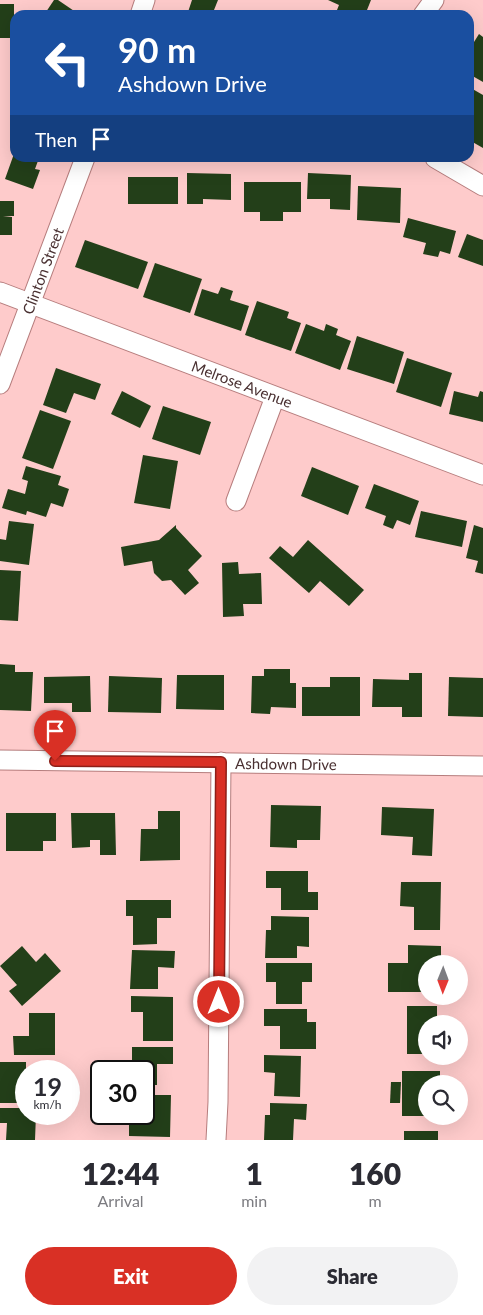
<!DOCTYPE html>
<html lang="en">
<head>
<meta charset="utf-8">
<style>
  :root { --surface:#fff; --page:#f2f2f3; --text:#2b2b33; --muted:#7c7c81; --accent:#d93025 }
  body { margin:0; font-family:Lato,sans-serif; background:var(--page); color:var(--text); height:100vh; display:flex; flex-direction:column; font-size:19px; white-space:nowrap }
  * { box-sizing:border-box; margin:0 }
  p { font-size:16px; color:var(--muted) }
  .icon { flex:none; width:28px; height:28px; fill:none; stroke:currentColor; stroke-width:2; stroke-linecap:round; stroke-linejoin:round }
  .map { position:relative; height:1140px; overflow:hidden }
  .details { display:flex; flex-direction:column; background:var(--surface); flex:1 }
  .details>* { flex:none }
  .top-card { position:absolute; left:10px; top:10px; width:464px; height:152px; border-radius:15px; box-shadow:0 5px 20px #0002; background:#1a4fa0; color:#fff; overflow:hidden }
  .needle { width:32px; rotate:181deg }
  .controls { position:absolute; left:418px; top:955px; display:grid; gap:10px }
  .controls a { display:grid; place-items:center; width:50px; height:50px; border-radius:50%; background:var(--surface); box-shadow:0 5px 20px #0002; font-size:25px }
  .speed { position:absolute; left:15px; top:1060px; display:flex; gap:10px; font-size:25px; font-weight:700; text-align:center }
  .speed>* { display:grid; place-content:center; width:65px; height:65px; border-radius:50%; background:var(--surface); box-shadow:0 5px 20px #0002; line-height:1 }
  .speed small { font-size:12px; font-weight:400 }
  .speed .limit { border:2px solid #111; border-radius:8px; background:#fff; color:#111 }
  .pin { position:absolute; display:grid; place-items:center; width:42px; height:42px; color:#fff; margin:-51px -21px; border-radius:50% 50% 50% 0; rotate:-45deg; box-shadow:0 0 5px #0007 }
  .pin .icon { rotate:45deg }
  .me { position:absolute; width:55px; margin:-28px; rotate:0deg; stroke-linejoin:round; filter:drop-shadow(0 0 4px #0008) }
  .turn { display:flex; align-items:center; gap:18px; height:105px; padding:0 25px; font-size:22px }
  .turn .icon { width:65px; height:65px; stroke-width:2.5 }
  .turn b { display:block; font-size:35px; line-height:42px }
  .then { display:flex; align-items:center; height:48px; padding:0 25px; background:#0003; gap:10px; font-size:19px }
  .eta { display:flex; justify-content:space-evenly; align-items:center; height:85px; text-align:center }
  .eta b { font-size:30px; font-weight:800; line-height:35px }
  .primary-button { display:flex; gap:10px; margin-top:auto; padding:10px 25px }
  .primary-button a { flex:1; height:58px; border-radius:30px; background:var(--accent); color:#fff; font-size:20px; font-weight:800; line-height:58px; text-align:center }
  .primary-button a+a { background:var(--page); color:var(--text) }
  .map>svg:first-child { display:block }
  .building { fill:#233f19 }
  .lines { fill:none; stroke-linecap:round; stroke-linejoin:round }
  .minor-casing { stroke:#b67d7d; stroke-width:21 }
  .minor { stroke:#fff; stroke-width:19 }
  .route-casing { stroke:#8d1f18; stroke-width:12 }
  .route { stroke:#d93025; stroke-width:9 }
  .labels { text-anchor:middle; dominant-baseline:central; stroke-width:5; stroke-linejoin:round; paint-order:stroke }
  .street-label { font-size:15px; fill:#493031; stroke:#fbfbfb }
</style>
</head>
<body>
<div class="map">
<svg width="483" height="1140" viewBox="0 0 483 1140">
  <rect width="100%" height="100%" fill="#fecbcb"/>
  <g class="building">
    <polygon points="54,0 58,0 80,15 44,15"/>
    <polygon points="192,0 218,0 212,15 187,15"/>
    <polygon points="328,0 371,0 365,15 335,15 339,5"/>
    <rect x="0" y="4" width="14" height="34"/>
    <polygon points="479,34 483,37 483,82 469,74 469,50"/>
    <polygon points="469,87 483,95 483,148 469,140"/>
    <polygon points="15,151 15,158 39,158 35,169 40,170 33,189 5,179"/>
    <polygon points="187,173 231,174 231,200 203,199 203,204 187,204"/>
    <polygon points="308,173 351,175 350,210 330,209 330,199 307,199"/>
    <rect x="128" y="177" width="50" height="27"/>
    <polygon points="244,182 301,182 301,212 283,212 283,221 260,221 260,212 244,212"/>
    <polygon points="358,186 401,188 400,223 357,220"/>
    <polygon points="0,201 14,201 14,216 3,216 12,217 12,235 0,235"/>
    <polygon points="408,218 456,231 450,254 440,251 438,257 423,254 426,243 403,237"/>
    <polygon points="467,234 483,240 483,266 458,257"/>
    <polygon points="85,240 148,262 138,289 75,267"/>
    <polygon points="155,263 202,279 190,313 143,297"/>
    <polygon points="221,287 233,291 230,300 249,306 241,331 194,315 202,289 218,294"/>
    <polygon points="257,301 289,312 287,318 301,323 291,351 245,335"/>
    <polygon points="306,324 324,331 326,324 338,329 336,335 351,341 340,370 295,353"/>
    <polygon points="357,336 404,352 394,384 347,369"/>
    <polygon points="407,358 452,373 441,407 396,392"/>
    <polygon points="56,368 101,384 95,400 74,393 66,413 43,405"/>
    <polygon points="122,391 151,406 140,428 111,414"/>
    <polygon points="454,391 478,397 480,391 483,392 483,422 449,414"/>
    <polygon points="163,406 211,422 200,455 152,439"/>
    <polygon points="40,410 71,421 53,469 22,458"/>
    <polygon points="143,455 178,461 170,509 134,503"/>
    <polygon points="26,466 61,476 58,485 69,489 63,507 51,503 46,517 27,511 26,515 2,508 8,489 25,494 28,481 22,479"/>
    <polygon points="312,467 359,486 348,515 301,496"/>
    <polygon points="374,484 419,501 410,525 397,520 393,529 383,525 386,516 365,508"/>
    <polygon points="421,511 467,521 462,547 415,537"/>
    <polygon points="9,521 34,524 29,565 0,561 0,539 6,540"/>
    <polygon points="176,525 176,528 202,556 188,570 199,583 185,595 171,580 162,581 154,573 152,561 124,566 121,547 159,540"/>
    <polygon points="474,525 483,528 483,574 475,572 478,561 466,558"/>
    <polygon points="308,540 364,590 349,606 320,581 309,593 269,558 280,546 293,557"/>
    <polygon points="238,562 239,574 261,573 262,604 243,604 244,616 223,617 222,563"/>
    <polygon points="0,570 21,571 18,621 0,620"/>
    <polygon points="0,664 15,665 15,672 33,672 31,711 0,710"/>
    <polygon points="264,669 290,669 290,683 296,683 296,708 271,707 270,714 251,713 252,676 264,676"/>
    <polygon points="409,673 422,673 422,717 402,717 402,707 372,707 373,679 409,680"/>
    <polygon points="177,675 224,675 224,710 176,709"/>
    <polygon points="90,676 91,712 72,712 72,703 44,703 44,677"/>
    <polygon points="109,676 162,678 161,713 108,712"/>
    <polygon points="330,677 360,677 360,716 302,716 302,687 330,687"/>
    <polygon points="449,677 483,678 483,717 448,716"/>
    <polygon points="271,805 321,806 320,840 297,840 297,848 270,847"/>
    <polygon points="382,807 434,809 432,856 412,855 413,837 381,835"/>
    <polygon points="158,811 180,811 180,860 140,861 141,829 158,829"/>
    <polygon points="6,813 56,813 56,841 43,841 43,851 6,851"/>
    <polygon points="71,813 115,813 116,855 100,855 100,840 90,840 90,847 72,848"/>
    <polygon points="266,871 308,871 308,892 318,892 318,910 281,910 281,888 266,888"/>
    <polygon points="401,882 441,882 440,930 414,930 414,907 400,906"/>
    <polygon points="126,900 171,900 171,918 157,918 157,944 133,945 133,916 126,916"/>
    <polygon points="271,916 309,917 309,947 297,946 297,958 265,958 266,930 271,930"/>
    <polygon points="408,945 441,946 441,964 426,964 426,992 388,992 388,963 408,963"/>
    <polygon points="22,946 36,962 45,953 61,971 22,1006 9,991 17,985 0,966"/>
    <polygon points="132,950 175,951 174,968 158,967 158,989 130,989"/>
    <polygon points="266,963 312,963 312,982 302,982 302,1004 276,1004 276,982 266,982"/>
    <polygon points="131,996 173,997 173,1041 143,1041 143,1012 131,1012"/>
    <polygon points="407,1006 437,1006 437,1024 426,1024 426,1054 407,1054"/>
    <polygon points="264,1009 307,1009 307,1022 316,1022 316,1049 280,1049 280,1026 264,1026"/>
    <polygon points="29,1013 55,1013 55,1055 14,1055 13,1036 29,1036"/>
    <polygon points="132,1047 173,1047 173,1064 157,1064 157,1085 144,1085 144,1071 124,1071 124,1068 132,1068"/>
    <polygon points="264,1055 301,1056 300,1097 274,1096 275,1073 264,1072"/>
    <rect x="0" y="1062" width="26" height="41"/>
    <polygon points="402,1071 440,1071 440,1084 426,1084 426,1116 402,1116"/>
    <polygon points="391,1082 401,1082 400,1103 390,1103"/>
    <polygon points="144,1095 171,1095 170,1137 129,1136 129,1114 144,1114"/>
    <polygon points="270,1103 307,1104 306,1120 294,1119 293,1140 264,1140 265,1115 270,1115"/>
    <polygon points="0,1108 26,1108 26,1114 36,1114 35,1140 6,1140 7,1123 0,1123"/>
    <rect x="404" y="1131" width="34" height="9"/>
  </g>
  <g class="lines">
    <g class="minor-casing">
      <g id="minor">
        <polyline points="140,15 145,0"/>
        <polyline points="423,15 434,0"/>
        <polyline points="435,158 483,186"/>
        <path id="s1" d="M0,292L483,475"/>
        <path id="s2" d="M0,384L85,158"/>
        <polyline points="236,501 275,397"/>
        <path id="s3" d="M0,760L483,766"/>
        <polyline points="216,1140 218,1102 221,762"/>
      </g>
    </g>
    <use href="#minor" class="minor"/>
  </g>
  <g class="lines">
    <g class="route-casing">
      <polyline id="route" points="55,761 221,762 219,1002"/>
    </g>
    <use href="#route" class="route"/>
  </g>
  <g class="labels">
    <g class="street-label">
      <text stroke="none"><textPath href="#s2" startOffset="121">Clinton Street</textPath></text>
      <text stroke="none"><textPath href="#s1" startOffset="259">Melrose Avenue</textPath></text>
      <text stroke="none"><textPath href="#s3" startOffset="286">Ashdown Drive</textPath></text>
    </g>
  </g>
</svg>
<div class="controls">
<a><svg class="needle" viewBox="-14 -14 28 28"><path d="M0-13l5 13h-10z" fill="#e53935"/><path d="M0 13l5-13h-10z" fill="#7c7c81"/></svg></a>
<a><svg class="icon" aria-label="sound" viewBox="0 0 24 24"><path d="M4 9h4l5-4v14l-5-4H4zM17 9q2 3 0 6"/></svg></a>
<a><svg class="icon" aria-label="search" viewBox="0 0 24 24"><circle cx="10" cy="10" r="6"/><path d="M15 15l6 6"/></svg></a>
</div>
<div class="speed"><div>19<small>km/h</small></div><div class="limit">30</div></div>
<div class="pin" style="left:55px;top:761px;background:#d93025"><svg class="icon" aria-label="arrive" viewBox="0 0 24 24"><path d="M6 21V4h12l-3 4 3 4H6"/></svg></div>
<svg class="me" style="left:219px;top:1002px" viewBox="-20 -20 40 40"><circle r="17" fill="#d93025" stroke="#fff" stroke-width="3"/><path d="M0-11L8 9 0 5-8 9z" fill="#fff"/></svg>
<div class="top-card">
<div class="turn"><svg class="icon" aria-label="left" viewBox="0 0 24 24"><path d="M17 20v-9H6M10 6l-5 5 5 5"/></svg><div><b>90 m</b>Ashdown Drive</div></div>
<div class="then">Then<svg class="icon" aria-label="arrive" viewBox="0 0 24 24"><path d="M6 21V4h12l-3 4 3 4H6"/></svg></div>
</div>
</div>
<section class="details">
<div class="eta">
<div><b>12:44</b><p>Arrival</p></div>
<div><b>1</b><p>min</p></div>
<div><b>160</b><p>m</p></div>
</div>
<div class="primary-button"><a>Exit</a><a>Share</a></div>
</section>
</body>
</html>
